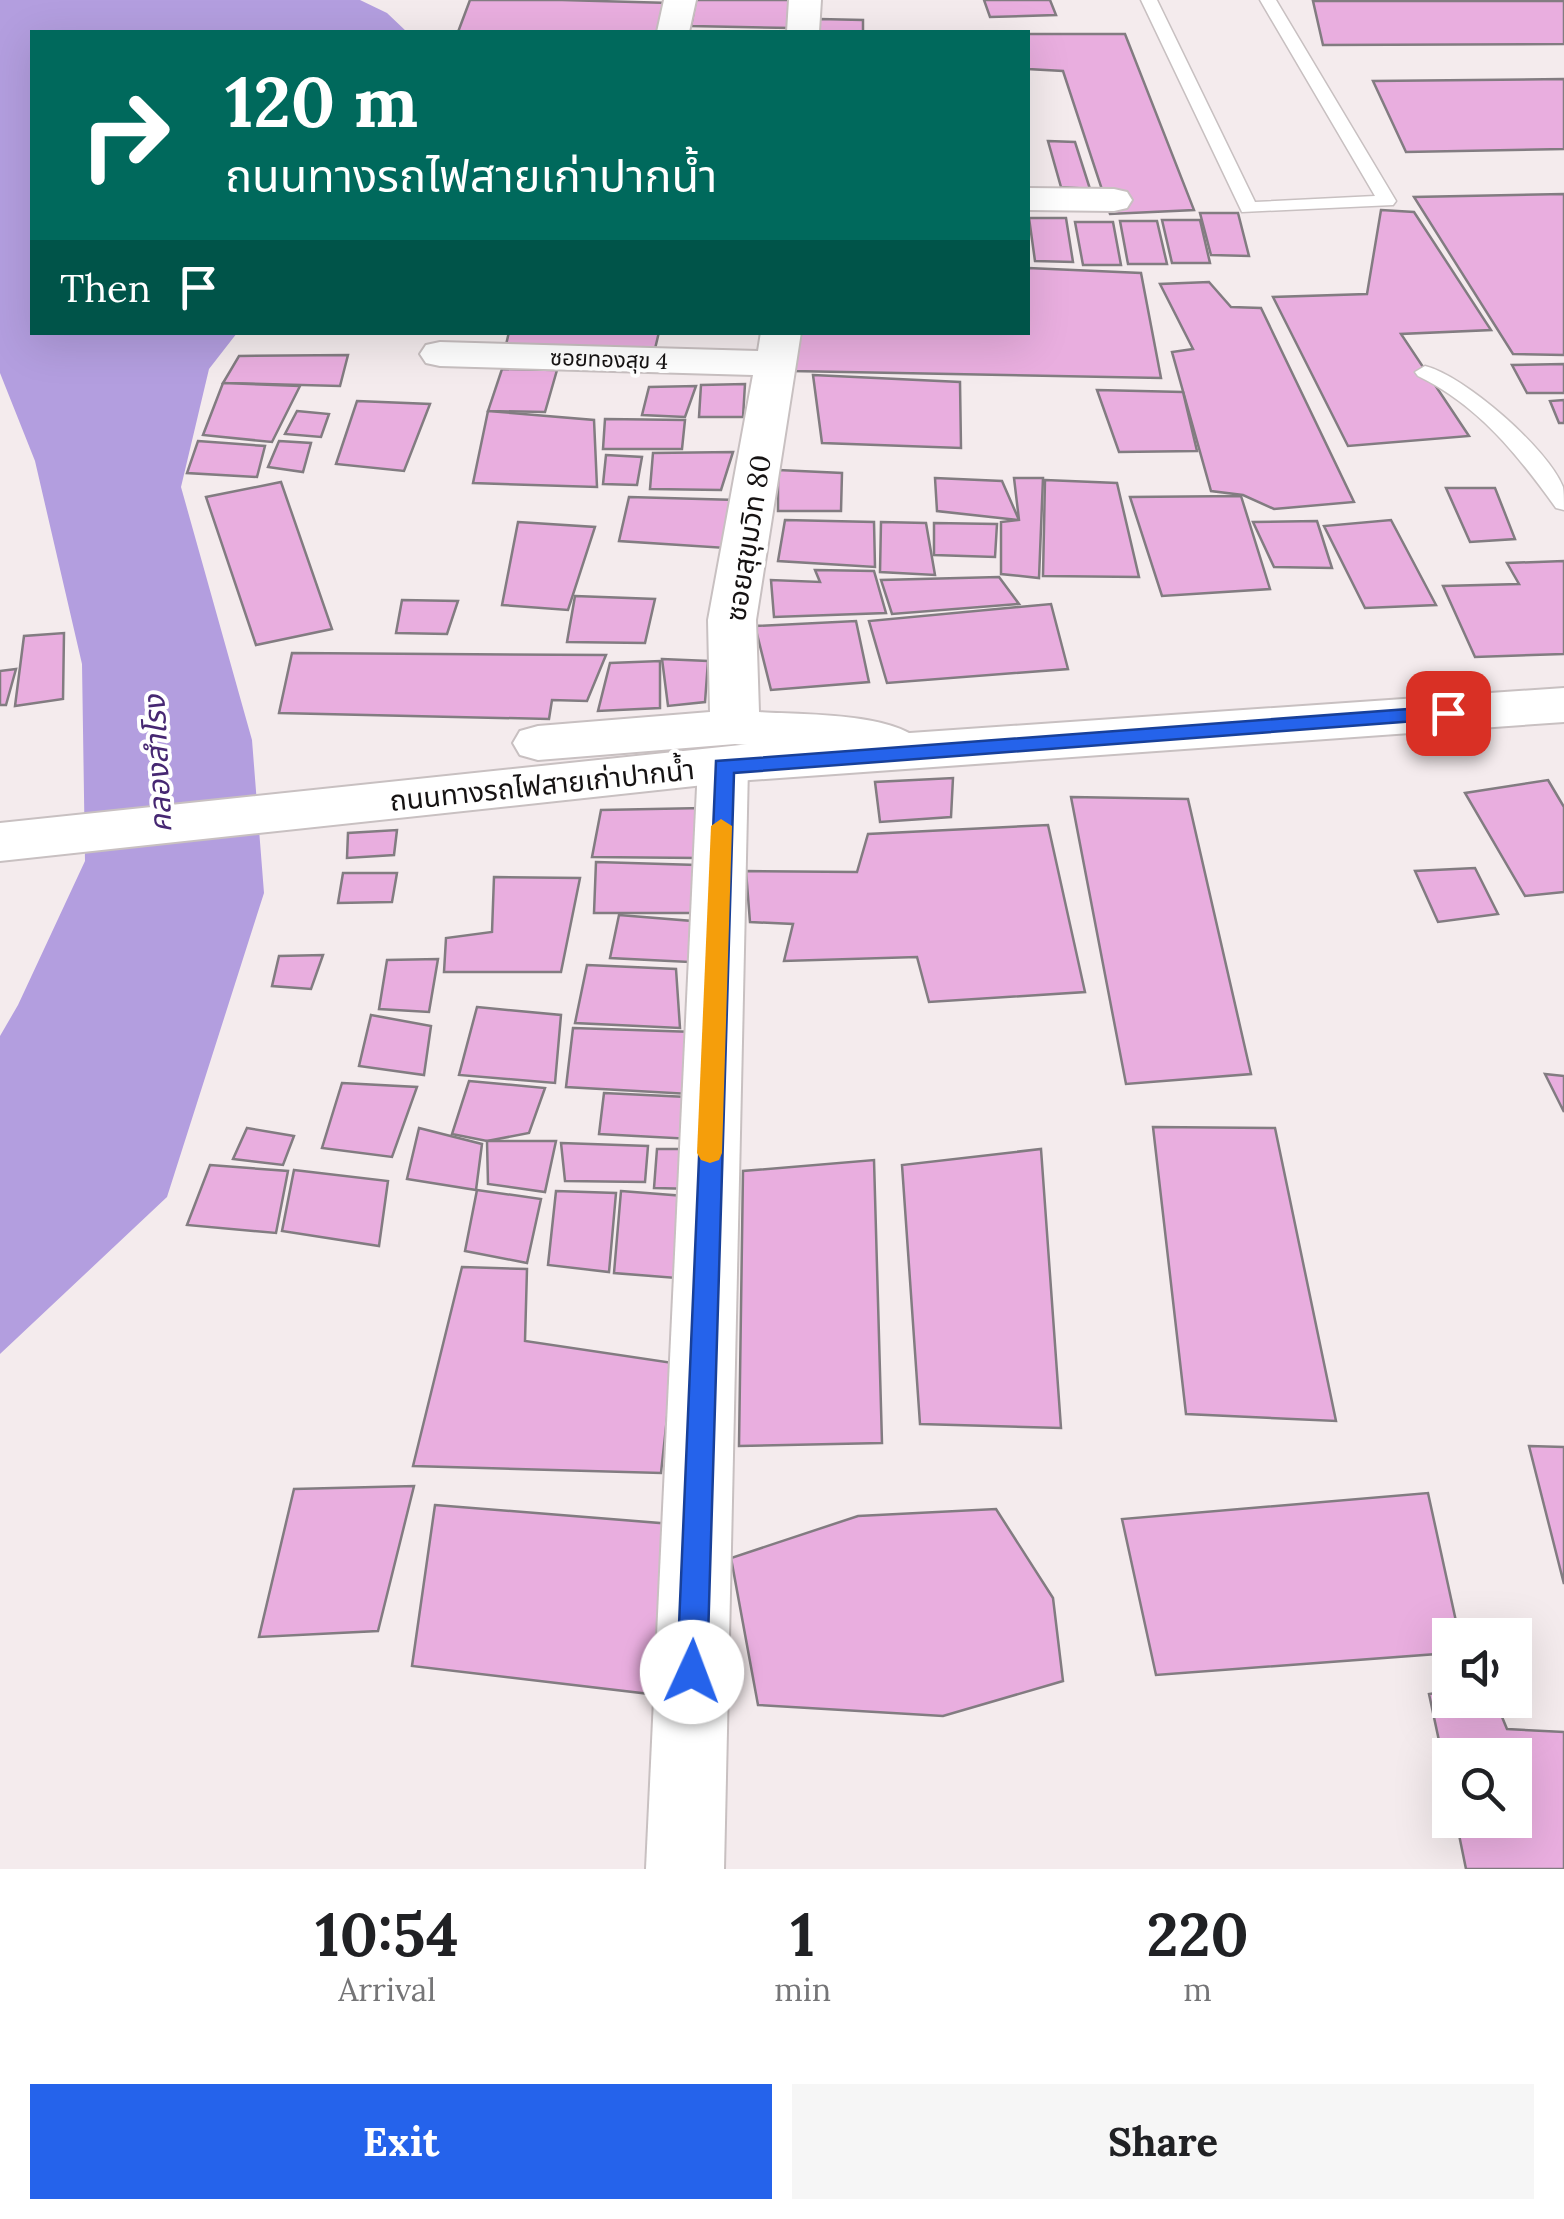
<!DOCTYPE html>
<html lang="en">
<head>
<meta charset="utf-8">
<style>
  :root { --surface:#fff; --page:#f6f6f6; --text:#202124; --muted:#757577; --accent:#2563eb }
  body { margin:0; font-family:Lora,"Noto Sans Thai",serif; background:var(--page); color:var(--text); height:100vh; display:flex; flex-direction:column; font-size:38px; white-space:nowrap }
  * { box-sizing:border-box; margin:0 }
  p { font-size:32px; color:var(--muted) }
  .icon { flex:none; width:55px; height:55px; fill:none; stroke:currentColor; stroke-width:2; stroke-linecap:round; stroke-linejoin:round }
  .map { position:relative; height:1869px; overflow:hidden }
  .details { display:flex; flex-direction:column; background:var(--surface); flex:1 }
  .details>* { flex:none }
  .hud { position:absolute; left:30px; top:30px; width:1000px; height:305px; border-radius:0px; box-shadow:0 10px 40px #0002; background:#00695c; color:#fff; overflow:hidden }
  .controls { position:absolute; left:1432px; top:1618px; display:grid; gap:20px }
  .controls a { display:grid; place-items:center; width:100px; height:100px; border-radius:0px; background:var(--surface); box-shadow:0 10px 40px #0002; font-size:50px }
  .pin { position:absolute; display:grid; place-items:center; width:85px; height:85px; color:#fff; margin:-42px; border-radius:20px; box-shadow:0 5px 15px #0006 }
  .me { position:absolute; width:110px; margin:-55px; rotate:2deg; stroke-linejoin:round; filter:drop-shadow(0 0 8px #0008) }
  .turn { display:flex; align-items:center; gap:35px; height:210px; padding:0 30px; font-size:45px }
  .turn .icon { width:130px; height:130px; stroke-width:2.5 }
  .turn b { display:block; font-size:70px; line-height:85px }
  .then { display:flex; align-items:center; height:95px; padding:0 30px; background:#0003; gap:20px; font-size:38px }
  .eta { display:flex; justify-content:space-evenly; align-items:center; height:170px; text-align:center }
  .eta b { font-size:60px; font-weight:700; line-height:70px }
  .primary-button { display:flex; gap:20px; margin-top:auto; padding:20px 30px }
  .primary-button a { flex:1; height:115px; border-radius:0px; background:var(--accent); color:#fff; font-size:40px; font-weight:700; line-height:115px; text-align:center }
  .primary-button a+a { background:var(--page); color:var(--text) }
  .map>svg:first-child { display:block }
  .water { fill:#b39edf }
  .building { fill:#e9aedf; stroke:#827c81; stroke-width:2.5 }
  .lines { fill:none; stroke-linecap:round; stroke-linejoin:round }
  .lane-casing { stroke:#c8c0c1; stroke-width:3 }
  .street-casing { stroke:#c8c0c1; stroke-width:4 }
  .secondary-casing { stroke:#c8c0c1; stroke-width:4 }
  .lane { fill:#fff; fill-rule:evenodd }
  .street { fill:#fff; fill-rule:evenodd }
  .secondary { fill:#fff; fill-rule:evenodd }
  .route { fill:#2563eb; stroke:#184099; stroke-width:2.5 }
  .slow { fill:#f59e0b }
  .labels { text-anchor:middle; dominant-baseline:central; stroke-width:8; stroke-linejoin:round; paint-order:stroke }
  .far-street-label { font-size:22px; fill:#161313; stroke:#fff }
  .street-label { font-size:28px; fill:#161313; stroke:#fff }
  .water-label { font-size:30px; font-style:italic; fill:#462772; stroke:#fff }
</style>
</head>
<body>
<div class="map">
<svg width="1564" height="1869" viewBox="0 0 1564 1869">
  <rect width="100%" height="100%" fill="#f4ebed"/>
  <polygon class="water" points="0,0 360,0 387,13 407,32 32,32 32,332 237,333 209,369 181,487 252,740 264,893 167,1197 0,1354 0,1036 18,1005 85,861 82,664 35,461 0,373"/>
  <g class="building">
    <polygon points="470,0 562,0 670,3 663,32 458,32"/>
    <polygon points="696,0 792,0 791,28 691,26"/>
    <polygon points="984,0 1050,0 1056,15 990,17"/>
    <polygon points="1313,1 1564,1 1564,44 1323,45"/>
    <polygon points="819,19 863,20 863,32 818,32"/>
    <polygon points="1028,34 1125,34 1194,210 1110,214 1063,71 1028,69"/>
    <polygon points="1564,79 1564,149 1406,152 1373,81"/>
    <polygon points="1048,141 1075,142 1090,189 1061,187"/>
    <polygon points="1564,194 1564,355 1513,354 1414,197"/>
    <polygon points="1381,210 1414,212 1491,330 1401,334 1469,436 1348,446 1273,297 1367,294"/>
    <polygon points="1200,213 1238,213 1249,256 1211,255"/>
    <polygon points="1029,218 1066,218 1073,262 1035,261"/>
    <polygon points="1162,220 1200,220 1210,263 1172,263"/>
    <polygon points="1120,221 1157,221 1167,264 1128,264"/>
    <polygon points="1075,222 1113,222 1121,265 1083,265"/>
    <polygon points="1028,268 1141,273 1161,378 792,371 797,332 1028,332"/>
    <polygon points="1209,282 1231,307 1261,308 1354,502 1274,509 1243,495 1211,491 1172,352 1193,349 1160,284"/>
    <polygon points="509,332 659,332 654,353 505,349"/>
    <polygon points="348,355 340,386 223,383 239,356"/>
    <polygon points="1564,364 1564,393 1527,393 1512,365"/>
    <polygon points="502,369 557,370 545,412 488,411"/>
    <polygon points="813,375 960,382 961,448 822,443"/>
    <polygon points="223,383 300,386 272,442 203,435"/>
    <polygon points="745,384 743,417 699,417 701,385"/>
    <polygon points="696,386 685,417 642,415 649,387"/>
    <polygon points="1097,390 1183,392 1197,451 1119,452"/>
    <polygon points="1564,400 1564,423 1559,423 1550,401"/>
    <polygon points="357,401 430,404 404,471 336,464"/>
    <polygon points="297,411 329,414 321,437 285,434"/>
    <polygon points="488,411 594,420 597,487 473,483"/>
    <polygon points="605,419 685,420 682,449 603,449"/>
    <polygon points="198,441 265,446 257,477 187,473"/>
    <polygon points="279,441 311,443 303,472 268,467"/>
    <polygon points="733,452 721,490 650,489 653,453"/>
    <polygon points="606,455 642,457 637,485 603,484"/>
    <polygon points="778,470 842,473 841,511 778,511"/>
    <polygon points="935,478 1002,481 1019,520 937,511"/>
    <polygon points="1014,478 1043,478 1039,578 1001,574 1001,522 1019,520"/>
    <polygon points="1045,480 1117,483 1139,577 1043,576"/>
    <polygon points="281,482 332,629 256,645 206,497"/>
    <polygon points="1446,488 1495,488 1515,539 1470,542"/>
    <polygon points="1241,496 1270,589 1162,596 1130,497"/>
    <polygon points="629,497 737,500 726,548 619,541"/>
    <polygon points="785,520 874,522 875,567 778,561"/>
    <polygon points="1391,520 1436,605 1365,608 1324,526"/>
    <polygon points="1317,521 1332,568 1274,567 1253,522"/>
    <polygon points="518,522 595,527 568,610 502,605"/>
    <polygon points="881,522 926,523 935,575 880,572"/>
    <polygon points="934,523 997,524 995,557 934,555"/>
    <polygon points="1564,561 1564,654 1475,657 1443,586 1519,584 1507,563"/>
    <polygon points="815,570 874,571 886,613 774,617 771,580 820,582"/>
    <polygon points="999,577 1019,604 892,614 881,580"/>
    <polygon points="575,596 655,599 645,643 567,642"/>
    <polygon points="402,600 458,601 447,634 396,633"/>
    <polygon points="1051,604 1068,669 887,683 869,621"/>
    <polygon points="856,621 869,682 771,690 755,626"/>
    <polygon points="64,633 63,699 15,706 24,636"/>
    <polygon points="292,653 606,655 587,701 552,700 549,719 279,713"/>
    <polygon points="662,659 708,661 705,702 668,706"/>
    <polygon points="660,661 660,708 598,711 610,663"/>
    <polygon points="16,669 6,705 0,705 0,671"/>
    <polygon points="953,778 951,817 880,822 875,782"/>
    <polygon points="1548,780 1564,807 1564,892 1525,896 1465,793"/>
    <polygon points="1071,797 1188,799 1251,1074 1126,1084"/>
    <polygon points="703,808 698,858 592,857 601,810"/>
    <polygon points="1048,825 1085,992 929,1002 917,957 784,961 793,924 750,922 746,871 857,872 868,834"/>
    <polygon points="397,830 394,855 347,858 348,833"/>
    <polygon points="596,862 697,865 696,913 594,913"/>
    <polygon points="1475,868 1498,914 1438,922 1415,871"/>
    <polygon points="343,873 397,873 392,902 338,903"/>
    <polygon points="494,877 580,878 561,972 444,972 446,938 492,932"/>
    <polygon points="619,915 692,921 689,962 610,958"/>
    <polygon points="323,955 311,989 272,986 279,956"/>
    <polygon points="438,959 429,1012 379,1009 387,960"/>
    <polygon points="587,965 676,969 680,1028 575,1023"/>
    <polygon points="477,1007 561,1015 555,1083 459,1075"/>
    <polygon points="371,1015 431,1026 424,1075 359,1066"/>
    <polygon points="573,1028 695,1032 690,1094 566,1087"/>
    <polygon points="1545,1074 1564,1076 1564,1112"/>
    <polygon points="469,1081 545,1088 529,1133 487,1141 452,1134"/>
    <polygon points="342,1083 417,1087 392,1157 322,1148"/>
    <polygon points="604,1093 687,1097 692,1139 599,1134"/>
    <polygon points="1153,1127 1275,1128 1336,1421 1186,1414"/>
    <polygon points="247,1128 294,1136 283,1165 233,1159"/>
    <polygon points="419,1128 482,1144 476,1190 407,1179"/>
    <polygon points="487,1141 556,1141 545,1192 488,1184"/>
    <polygon points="561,1143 648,1146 645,1182 565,1181"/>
    <polygon points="657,1149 698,1149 695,1189 654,1188"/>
    <polygon points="1041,1149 1061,1428 920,1424 902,1165"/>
    <polygon points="874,1160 882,1443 739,1446 743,1171"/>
    <polygon points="210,1165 288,1171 276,1233 187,1225"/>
    <polygon points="294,1170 388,1181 379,1246 282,1231"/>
    <polygon points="477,1190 541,1199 527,1263 465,1251"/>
    <polygon points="556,1191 616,1193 609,1272 548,1265"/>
    <polygon points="621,1191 697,1197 689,1279 614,1273"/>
    <polygon points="462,1267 527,1269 525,1341 673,1363 661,1473 413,1466"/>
    <polygon points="1529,1446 1564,1447 1564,1584"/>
    <polygon points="414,1486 378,1631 259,1637 294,1489"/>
    <polygon points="1428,1493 1459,1635 1450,1635 1450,1653 1156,1675 1122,1519"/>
    <polygon points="435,1505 684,1525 667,1696 412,1666"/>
    <polygon points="996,1509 1053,1598 1063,1681 943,1716 758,1705 731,1558 858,1516"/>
    <polygon points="1450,1691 1450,1700 1495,1700 1507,1729 1564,1732 1564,1869 1466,1869 1456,1820 1515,1820 1515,1755 1450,1755 1450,1792 1429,1694"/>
  </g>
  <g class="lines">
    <g class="lane-casing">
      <g id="lane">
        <polygon points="1141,0 1157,0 1255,202 1375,196 1260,0 1276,0 1396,201 1393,205 1242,212"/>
        <path d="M1425,366C1465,376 1548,449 1563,487C1564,493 1564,503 1564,510L1556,508C1517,454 1479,406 1418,376L1415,372Z"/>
      </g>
    </g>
    <g class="street-casing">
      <g id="street">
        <polygon points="664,0 696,0 689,32 657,32"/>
        <polygon points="789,0 821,0 819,32 787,32"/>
        <polygon points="1028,188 1114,189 1127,192 1132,200 1127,208 1114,211 1028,210"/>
        <path d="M761,332H801L756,620L759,712C803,715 906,711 930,751L923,763L905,768L863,754L735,744L538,760L520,755L513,743L520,731L538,726L710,712L708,620L753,375L440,366L426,363L420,354L426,345L440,342L758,351Z"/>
        <polygon points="723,748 741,753 748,766 724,1869 646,1869 698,766 705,753"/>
      </g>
    </g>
    <g class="secondary-casing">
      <polygon id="secondary" points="1564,688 1564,722 750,780 0,861 0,823 750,744"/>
    </g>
    <use href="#lane" class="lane"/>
    <use href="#street" class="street"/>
    <use href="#secondary" class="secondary"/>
  </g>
  <polygon class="route" points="1448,706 1458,713 1455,718 734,773 707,1672 703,1683 692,1687 681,1683 677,1672 716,761"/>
  <polygon class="slow" points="721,819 732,826 722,1153 719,1160 710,1163 701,1160 697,1153 711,826"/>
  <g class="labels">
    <g class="far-street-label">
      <text transform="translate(609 359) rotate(2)">ซอยทองสุข 4</text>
    </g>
    <g class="street-label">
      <text transform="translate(748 538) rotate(-81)">ซอยสุขุมวิท 80</text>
      <text transform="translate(542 785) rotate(-6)">ถนนทางรถไฟสายเก่าปากน้ำ</text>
    </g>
    <g class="water-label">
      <text transform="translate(157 764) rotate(-93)">คลองสำโรง</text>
    </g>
  </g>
</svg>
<div class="controls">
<a><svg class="icon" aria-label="sound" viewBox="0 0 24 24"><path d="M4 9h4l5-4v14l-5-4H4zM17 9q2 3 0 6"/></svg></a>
<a><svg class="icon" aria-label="search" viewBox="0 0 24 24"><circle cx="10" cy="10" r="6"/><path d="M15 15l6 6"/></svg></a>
</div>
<div class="pin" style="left:1448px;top:713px;background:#d93025"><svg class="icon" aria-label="arrive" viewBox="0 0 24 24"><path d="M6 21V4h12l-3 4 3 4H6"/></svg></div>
<svg class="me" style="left:692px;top:1672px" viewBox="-20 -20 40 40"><circle r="19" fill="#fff"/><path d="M0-13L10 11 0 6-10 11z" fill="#2563eb"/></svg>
<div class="hud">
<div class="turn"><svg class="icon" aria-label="right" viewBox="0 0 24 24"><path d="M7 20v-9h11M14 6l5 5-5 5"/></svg><div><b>120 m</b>ถนนทางรถไฟสายเก่าปากน้ำ</div></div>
<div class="then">Then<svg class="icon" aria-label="arrive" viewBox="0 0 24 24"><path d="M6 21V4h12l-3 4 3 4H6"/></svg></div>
</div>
</div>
<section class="details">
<div class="eta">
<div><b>10:54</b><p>Arrival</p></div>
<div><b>1</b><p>min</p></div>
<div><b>220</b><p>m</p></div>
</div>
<div class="primary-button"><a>Exit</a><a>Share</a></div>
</section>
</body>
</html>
